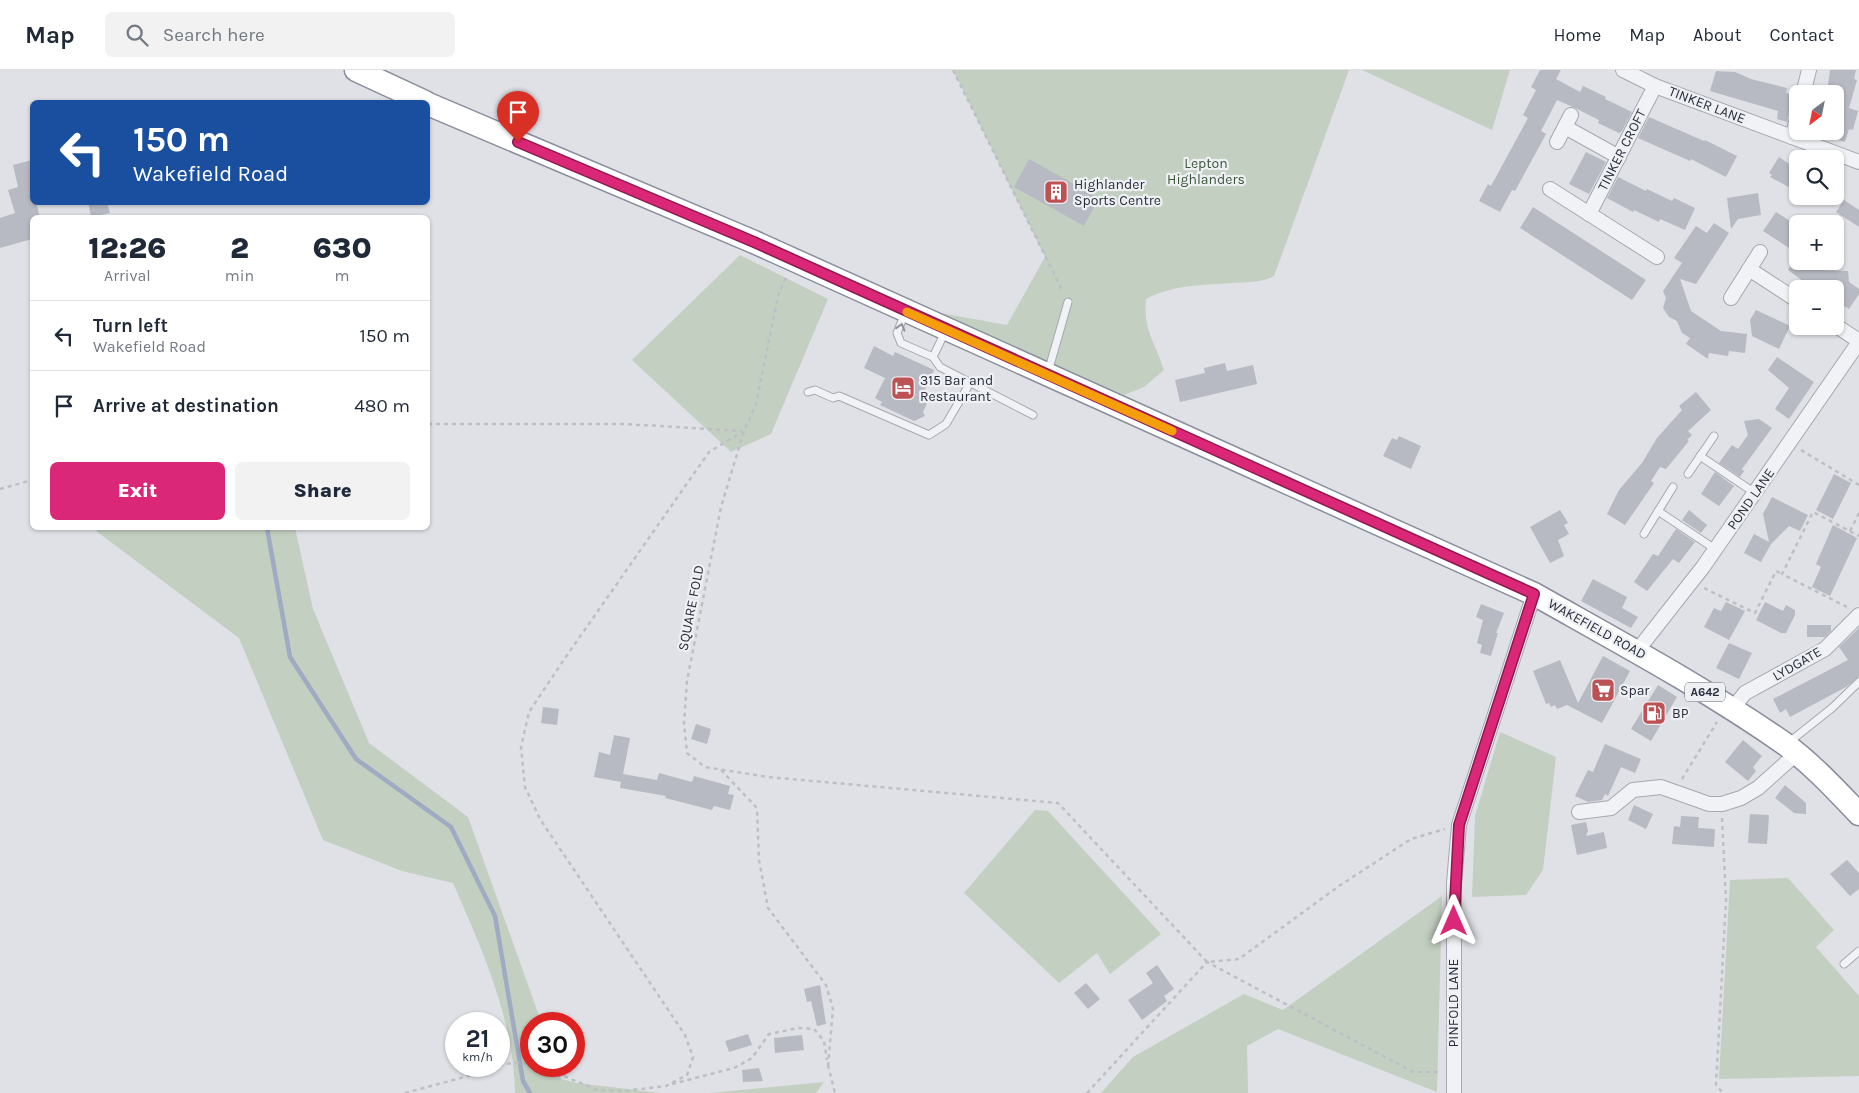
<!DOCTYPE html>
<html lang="en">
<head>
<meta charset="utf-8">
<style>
  :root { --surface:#fff; --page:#f2f2f3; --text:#1f2937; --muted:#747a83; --line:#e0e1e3; --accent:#db2777 }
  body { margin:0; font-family:Karla,sans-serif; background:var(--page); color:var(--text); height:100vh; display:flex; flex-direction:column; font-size:19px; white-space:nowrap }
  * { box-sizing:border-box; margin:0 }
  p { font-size:16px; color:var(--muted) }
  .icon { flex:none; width:28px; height:28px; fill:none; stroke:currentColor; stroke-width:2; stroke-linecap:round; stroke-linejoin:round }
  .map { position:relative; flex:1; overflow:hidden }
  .sheet { position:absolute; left:30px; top:145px; width:400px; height:315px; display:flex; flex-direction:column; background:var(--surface); border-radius:8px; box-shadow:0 1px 4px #0004 }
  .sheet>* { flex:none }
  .guide { position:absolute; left:30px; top:30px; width:400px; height:105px; border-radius:8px; box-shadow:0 1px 4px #0004; background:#1a4fa0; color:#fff; overflow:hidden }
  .needle { width:32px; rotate:212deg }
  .fabs { position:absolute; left:1789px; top:15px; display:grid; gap:10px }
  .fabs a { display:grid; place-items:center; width:55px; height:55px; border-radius:8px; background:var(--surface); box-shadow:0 1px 4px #0004; font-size:25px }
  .speed { position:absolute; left:445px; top:942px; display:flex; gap:10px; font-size:25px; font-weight:700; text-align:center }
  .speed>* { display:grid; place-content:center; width:65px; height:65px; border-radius:50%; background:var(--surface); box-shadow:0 1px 4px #0004; line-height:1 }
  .speed small { font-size:12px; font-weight:400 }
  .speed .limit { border:8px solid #d22; background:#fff; color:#111 }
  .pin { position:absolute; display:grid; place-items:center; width:42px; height:42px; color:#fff; margin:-51px -21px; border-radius:50% 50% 50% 0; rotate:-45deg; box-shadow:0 0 5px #0007 }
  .pin .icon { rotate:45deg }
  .me { position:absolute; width:55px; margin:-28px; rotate:0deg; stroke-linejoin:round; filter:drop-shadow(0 0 4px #0008) }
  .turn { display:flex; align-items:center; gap:18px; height:105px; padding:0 20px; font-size:22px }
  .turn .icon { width:65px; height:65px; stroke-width:2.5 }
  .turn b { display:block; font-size:35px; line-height:42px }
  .eta { display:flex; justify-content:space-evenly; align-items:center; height:85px; text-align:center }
  .eta b { font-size:30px; font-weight:800; line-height:35px }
  .primary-button { display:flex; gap:10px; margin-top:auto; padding:10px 20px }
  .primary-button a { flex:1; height:58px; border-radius:8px; background:var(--accent); color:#fff; font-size:20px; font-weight:800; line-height:58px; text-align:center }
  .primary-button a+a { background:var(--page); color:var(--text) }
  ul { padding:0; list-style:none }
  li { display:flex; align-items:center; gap:15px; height:70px; padding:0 20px; border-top:1px solid var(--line) }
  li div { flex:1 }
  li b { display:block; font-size:19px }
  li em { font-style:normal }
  header { display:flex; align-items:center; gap:30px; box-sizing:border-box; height:70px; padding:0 25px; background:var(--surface); border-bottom:1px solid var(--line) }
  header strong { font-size:24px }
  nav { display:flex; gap:28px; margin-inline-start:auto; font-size:18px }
  .search { width:350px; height:45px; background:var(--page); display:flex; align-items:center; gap:12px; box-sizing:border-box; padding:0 18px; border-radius:8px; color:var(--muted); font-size:19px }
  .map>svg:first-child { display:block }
  .green { fill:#c3cfc1 }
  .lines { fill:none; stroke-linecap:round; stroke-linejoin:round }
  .stream { stroke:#9eabc2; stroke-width:4.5 }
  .building { fill:#b7bac2 }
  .service-casing { stroke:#a5a8b0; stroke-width:9 }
  .minor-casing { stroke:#a5a8b0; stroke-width:16 }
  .trunk-casing { stroke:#888d9b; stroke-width:25 }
  .path { stroke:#bdbfc5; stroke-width:2.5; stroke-dasharray:4 4; stroke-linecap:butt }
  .service { stroke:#f1f2f5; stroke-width:7 }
  .minor { stroke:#f1f2f5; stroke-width:14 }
  .trunk { stroke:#fff; stroke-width:22 }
  .oneway { stroke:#8e9098 }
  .route-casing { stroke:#8e194d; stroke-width:12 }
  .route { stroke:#db2777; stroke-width:9 }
  .slow { stroke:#f59e0b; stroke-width:9 }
  .labels { text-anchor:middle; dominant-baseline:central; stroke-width:4.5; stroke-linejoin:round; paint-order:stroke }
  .shield { fill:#eef0f4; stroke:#656873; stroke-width:1 }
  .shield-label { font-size:12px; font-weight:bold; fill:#2a2e3c }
  .street-label { font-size:14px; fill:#2a2e3c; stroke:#eef0f4 }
  .park-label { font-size:14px; fill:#3a5539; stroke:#eef0f4 }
  .poi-label { font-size:14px; fill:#2a2e3c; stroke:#eef0f4; text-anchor:start }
</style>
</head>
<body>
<header>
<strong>Map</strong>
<div class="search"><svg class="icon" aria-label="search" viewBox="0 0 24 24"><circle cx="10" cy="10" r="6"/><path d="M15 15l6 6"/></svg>Search here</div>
<nav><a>Home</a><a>Map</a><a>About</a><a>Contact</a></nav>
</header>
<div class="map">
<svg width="1859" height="1023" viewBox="0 0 1859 1023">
  <rect width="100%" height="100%" fill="#dfe1e6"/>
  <g class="green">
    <path d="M953,0H1349L1274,206C1261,213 1246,212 1232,213C1204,215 1171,215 1146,229C1143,261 1155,272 1164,300L1144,317L1124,325L940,243L1007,255L1045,187Z"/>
    <polygon points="1362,0 1510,0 1492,60"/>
    <polygon points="740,185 828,229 771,364 731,382 632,290"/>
    <path d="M99,458H295L313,539L369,673L468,747L542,954H531V996H557L561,1009L577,1013L661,1023H515C514,950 482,879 453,813L402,801L323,770L239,568L96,461Z"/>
    <polygon points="1500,662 1556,687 1543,800 1526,825 1472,827 1475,746"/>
    <polygon points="1035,740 1048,741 1161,864 1110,904 1097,883 1059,913 964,823"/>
    <polygon points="1788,808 1834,860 1816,877 1859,926 1859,1006 1719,1009 1730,810"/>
    <polygon points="1442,826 1437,1022 1278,959 1247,976 1248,1023 1101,1023 1133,987 1244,924 1283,940"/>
    <polygon points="824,1012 816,1023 710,1023"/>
  </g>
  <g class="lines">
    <polyline class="stream" points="267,458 290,587 356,689 451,757 495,846 523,1011 530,1023"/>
  </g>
  <g class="building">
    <polygon points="1540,0 1561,0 1556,9 1580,22 1583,16 1606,27 1605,29 1632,42 1622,61 1619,63 1598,53 1599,50 1575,38 1557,30 1541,61 1546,64 1515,121 1512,120 1500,142 1479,131 1488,114 1491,116 1528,48 1523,45 1536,20 1531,17"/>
    <polygon points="1830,0 1856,0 1854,9 1857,10 1849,38 1858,41 1853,60 1849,59 1845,72 1835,69 1835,24 1827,22"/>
    <polygon points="1716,1 1735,2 1751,9 1787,18 1786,23 1794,25 1787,52 1777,49 1778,41 1710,21"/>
    <polygon points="1649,47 1704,71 1705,70 1737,86 1726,107 1691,89 1690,91 1638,68"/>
    <polygon points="1586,82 1606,92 1589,124 1569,114"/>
    <polygon points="1779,87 1798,100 1798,122 1770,107 1772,105 1769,103"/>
    <polygon points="1029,89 1099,128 1084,156 1014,117"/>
    <polygon points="32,90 32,132 36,132 40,148 32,148 32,169 0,178 0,148 15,143 8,120 18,117 13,95"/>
    <polygon points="1618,107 1646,121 1647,119 1672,131 1674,128 1695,138 1685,160 1660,149 1659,152 1634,140 1633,142 1607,128"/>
    <polygon points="1758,123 1761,145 1738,149 1731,159 1727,128"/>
    <polygon points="1844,130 1859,140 1859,157 1836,142"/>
    <polygon points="88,132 107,132 110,143 91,147"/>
    <polygon points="1533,137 1646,210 1632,230 1520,158"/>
    <polygon points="1776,142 1798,156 1798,165 1789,178 1763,161"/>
    <polygon points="1714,153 1729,163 1696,214 1680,209 1691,241 1721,261 1747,264 1745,283 1729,281 1728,286 1709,283 1708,289 1686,274 1690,268 1682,263 1677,251 1669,247 1663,238 1666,228 1663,221 1682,193 1674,188 1696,156 1707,163"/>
    <polygon points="1794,191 1829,191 1823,200 1848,201 1849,212 1859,219 1859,224 1849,239 1836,231 1844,219 1814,219 1788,200"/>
    <polygon points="1756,240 1790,256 1779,279 1752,266 1750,250"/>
    <polygon points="874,276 893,286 895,282 934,300 920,330 927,333 923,342 925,346 914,351 880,335 882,332 875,328 885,308 864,298"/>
    <polygon points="1777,287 1814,312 1789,349 1775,339 1789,318 1768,300"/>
    <polygon points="1225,293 1227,301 1253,295 1257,314 1180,332 1175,310 1205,303 1204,298"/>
    <polygon points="1696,322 1711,340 1688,361 1692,365 1687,370 1689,371 1666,399 1660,397 1651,411 1654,413 1625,455 1607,444 1619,420 1642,393 1657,368 1682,340 1679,336"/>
    <polygon points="1759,349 1772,358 1742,399 1744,401 1740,407 1719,393 1732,375 1738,379 1748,365 1744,351"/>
    <polygon points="1399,366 1421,376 1411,399 1383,386 1392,368 1397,370"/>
    <polygon points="1715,402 1734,416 1719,436 1701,424"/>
    <polygon points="1834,404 1851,413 1833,449 1816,440"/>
    <polygon points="1772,427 1808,445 1800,461 1789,456 1771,474 1761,492 1744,483 1754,464 1769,472 1763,444"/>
    <polygon points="1560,440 1568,453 1564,455 1569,464 1558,470 1564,486 1550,493 1530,457"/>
    <polygon points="1689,440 1707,455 1701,463 1682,450"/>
    <polygon points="1833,455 1857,468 1830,526 1812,517 1821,497 1816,494"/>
    <polygon points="1676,459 1695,472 1679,493 1673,489 1647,521 1634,512 1653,484 1658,486"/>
    <polygon points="1593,509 1627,527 1622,538 1638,547 1631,558 1581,531"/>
    <polygon points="1726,532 1745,541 1729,570 1704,557 1714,538 1721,541"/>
    <polygon points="1765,532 1783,541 1786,535 1795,540 1795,545 1786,563 1781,563 1756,550"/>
    <polygon points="1481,534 1504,543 1496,563 1498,563 1491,586 1480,583 1482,575 1477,573 1483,550 1476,547"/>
    <polygon points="1807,555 1831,555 1831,561 1825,567 1807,567"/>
    <polygon points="1859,558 1859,607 1846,617 1790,647 1786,639 1780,643 1773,629 1848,590 1839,577"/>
    <polygon points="1729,573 1752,583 1739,609 1716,598"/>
    <polygon points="1603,586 1630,601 1602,653 1567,635 1557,639 1555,635 1551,637 1549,633 1546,634 1533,601 1560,590 1578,633"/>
    <polygon points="1658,615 1677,627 1651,671 1631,659"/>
    <polygon points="543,637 559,639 557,655 541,653"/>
    <polygon points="696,654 711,659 707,674 691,669"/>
    <polygon points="614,665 630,668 623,704 657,710 659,703 692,712 694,706 730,716 728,724 734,725 730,740 714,736 712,740 665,728 666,726 620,718 621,712 594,707 599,682 610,685"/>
    <polygon points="1743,670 1762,686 1753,697 1756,701 1748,711 1725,692"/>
    <polygon points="1605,674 1641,689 1635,703 1621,697 1608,726 1605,724 1602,730 1588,732 1575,726 1588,700 1593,702"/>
    <polygon points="1785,715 1806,733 1806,744 1794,743 1775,728"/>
    <polygon points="1634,735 1653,744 1646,759 1628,750"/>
    <polygon points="1750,744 1769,745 1767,774 1748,773"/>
    <polygon points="1681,746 1699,747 1698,758 1715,759 1714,777 1672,774 1674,756 1680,757"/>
    <polygon points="1586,752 1588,761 1586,766 1604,762 1607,778 1577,785 1571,755"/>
    <polygon points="1847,790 1859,803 1859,819 1850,826 1830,804"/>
    <polygon points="1157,895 1174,919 1164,926 1167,931 1142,950 1128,930 1153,913 1146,903"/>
    <polygon points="1086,913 1100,929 1088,939 1074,923"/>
    <polygon points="820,915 826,954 817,956 811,931 807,932 804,919"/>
    <polygon points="748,964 752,975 729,982 725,971"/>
    <polygon points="802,965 804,980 775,983 774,968"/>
    <polygon points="759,998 763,1011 743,1012 742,1000"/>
  </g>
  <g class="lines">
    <g class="service-casing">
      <g id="service">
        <polyline points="905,243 897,263 901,273 933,287"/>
        <polyline points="945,262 933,287 940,297 1033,345"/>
        <polyline points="1048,302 1068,232"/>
        <polyline points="808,322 815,320 833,328 839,326 929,365 946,354 970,313"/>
        <polyline points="1700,386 1755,423"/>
        <polyline points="1688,404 1714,366"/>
        <polyline points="1658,441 1715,479"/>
        <polyline points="1644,464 1673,417"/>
        <polyline points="1788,673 1832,638 1859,612"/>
        <polyline points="1844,894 1859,881"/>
      </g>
    </g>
    <g class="minor-casing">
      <g id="minor">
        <polyline points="1623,0 1655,16 1859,92"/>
        <polyline points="1803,24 1809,0"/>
        <polyline points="1565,57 1619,87"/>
        <polyline points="1792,67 1798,45"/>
        <polyline points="1557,72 1571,45"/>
        <polyline points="1550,119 1657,187"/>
        <polyline points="1589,144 1655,16"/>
        <polyline points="1749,199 1798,231"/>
        <polyline points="1731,228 1760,182"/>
        <polyline points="1835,255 1859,271"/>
        <polyline points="1637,581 1703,497 1859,272"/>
        <polyline points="1733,638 1745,623 1825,579 1859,545"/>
        <polyline points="1579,742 1611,738 1633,720 1661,717 1709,734 1722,734 1741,728 1758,718 1796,684"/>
        <polyline points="1454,1023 1454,813 1459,755 1534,524"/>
      </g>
    </g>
    <g class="trunk-casing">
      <g id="trunk">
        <polyline points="356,0 425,32"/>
        <path d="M428,34L754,172L1534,524C1619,572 1705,618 1785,674C1812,694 1836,720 1859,744"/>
      </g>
    </g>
    <g class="path">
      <polyline points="953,0 1063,222"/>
      <polyline points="786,208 779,222 756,334 744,361 721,437 687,611 684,653 687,683 705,697 768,707 1058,733 1207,892 1239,889 1339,816 1411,769 1445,759"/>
      <polyline points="428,354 625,354 742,361"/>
      <polyline points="1801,380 1859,415"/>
      <polyline points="0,419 32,410"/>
      <polyline points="1850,461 1859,443"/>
      <polyline points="1704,518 1755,543 1776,501 1782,504"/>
      <polyline points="1847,537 1782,504 1813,442 1859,466"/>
      <polyline points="721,700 757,738 759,790 768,838 826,915 833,939 828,996"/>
      <polyline points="1682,709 1717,652"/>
      <polyline points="1722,748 1726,830 1716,1015 1723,1023"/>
      <polyline points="499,995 520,992 531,995"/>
      <polyline points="828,995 835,1023"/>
      <polyline points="534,996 552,1001 597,1020 623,1021 666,1016 687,1005 693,987 685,965 540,749 525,717 521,677 529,642 563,591 709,382 742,362"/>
      <polyline points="672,1014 734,998 752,988 769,964 798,958 814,959 824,971 827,990"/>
      <polyline points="405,1023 472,1005 492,996"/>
      <polyline points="1087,1023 1207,892 1413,1002 1441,1002"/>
    </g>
    <use href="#service" class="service"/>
    <use href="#minor" class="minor"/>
    <use href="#trunk" class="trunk"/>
  </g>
  <defs><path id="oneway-chevron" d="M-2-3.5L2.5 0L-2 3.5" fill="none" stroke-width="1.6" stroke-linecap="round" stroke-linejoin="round" transform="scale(1.25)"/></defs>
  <use class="oneway" href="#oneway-chevron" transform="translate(901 257) rotate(-73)"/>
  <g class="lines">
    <g class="route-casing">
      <polyline id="route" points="518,72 754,172 1534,524 1459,755 1454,851"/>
    </g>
    <use href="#route" class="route"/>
    <polyline class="slow" points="907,242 1172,361"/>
  </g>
  <defs>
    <g id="building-square" transform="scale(1.25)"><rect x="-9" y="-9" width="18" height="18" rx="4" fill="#bd5254" stroke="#eef0f4"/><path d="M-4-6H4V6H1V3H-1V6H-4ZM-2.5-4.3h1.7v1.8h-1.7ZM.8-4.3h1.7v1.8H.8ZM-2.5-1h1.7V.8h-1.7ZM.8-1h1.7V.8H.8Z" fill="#fff"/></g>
    <g id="hotel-square" transform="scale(1.25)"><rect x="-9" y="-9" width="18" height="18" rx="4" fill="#bd5254" stroke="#eef0f4"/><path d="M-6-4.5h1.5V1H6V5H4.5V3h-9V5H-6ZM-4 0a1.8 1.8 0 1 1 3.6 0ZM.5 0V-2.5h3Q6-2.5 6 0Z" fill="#fff"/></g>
    <g id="supermarket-square" transform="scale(1.25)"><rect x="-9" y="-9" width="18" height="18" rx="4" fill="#bd5254" stroke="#eef0f4"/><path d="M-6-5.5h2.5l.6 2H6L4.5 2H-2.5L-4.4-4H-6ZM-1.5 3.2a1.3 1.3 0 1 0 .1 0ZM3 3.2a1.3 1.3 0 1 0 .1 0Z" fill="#fff"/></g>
    <g id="fuel-square" transform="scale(1.25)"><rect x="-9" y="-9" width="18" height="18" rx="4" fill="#bd5254" stroke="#eef0f4"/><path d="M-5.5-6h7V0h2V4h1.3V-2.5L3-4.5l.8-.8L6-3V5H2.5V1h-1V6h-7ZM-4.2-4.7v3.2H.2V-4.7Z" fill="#fff"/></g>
  </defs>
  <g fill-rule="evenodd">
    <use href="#building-square" x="1056" y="122"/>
    <use href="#hotel-square" x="903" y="318"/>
    <use href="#supermarket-square" x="1603" y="620"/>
    <use href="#fuel-square" x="1654" y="643"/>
  </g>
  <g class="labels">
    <rect class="shield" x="1685" y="612.5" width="40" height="19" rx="4"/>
    <g class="shield-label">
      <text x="1705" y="622">A642</text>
    </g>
    <g class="street-label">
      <text transform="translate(1707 35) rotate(21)">TINKER LANE</text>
      <text transform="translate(1622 80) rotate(-63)">TINKER CROFT</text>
      <text transform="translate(1751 429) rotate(-55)">POND LANE</text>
      <text transform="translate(691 538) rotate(-79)">SQUARE FOLD</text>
      <text transform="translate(1597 559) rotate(29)">WAKEFIELD ROAD</text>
      <text transform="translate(1797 594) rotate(-30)">LYDGATE</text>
      <text transform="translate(1453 933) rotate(-90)">PINFOLD LANE</text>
    </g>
    <g class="park-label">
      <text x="1206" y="93">Lepton<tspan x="1206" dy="16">Highlanders</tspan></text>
    </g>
    <g class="poi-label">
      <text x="1074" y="114">Highlander<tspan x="1074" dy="16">Sports Centre</tspan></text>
      <text x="920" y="310">315 Bar and<tspan x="920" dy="16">Restaurant</tspan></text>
      <text x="1620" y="620">Spar</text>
      <text x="1672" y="643">BP</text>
    </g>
  </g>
</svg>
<div class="fabs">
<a><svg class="needle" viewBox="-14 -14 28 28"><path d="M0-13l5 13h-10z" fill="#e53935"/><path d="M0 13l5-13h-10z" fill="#747a83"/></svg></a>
<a><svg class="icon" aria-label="search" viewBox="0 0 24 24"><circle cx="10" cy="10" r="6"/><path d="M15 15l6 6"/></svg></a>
<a>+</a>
<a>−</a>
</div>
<div class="speed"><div>21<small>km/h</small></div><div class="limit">30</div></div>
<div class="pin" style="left:518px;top:72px;background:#d93025"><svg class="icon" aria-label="arrive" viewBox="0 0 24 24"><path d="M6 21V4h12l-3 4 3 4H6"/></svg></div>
<svg class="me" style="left:1454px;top:851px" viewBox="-20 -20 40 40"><path d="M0-17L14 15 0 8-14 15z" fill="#db2777" stroke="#fff" stroke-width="4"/></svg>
<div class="guide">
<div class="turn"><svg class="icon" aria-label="left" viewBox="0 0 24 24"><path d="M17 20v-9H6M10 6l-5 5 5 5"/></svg><div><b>150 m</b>Wakefield Road</div></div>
</div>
<section class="sheet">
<div class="eta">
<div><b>12:26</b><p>Arrival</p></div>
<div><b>2</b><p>min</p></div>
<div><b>630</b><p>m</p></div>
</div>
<ul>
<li><svg class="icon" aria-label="left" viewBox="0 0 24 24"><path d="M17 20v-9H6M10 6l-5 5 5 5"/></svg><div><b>Turn left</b><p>Wakefield Road</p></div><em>150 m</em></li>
<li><svg class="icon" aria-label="arrive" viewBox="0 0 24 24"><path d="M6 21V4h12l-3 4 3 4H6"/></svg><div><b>Arrive at destination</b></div><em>480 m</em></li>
</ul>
<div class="primary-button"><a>Exit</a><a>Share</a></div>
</section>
</div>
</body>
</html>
